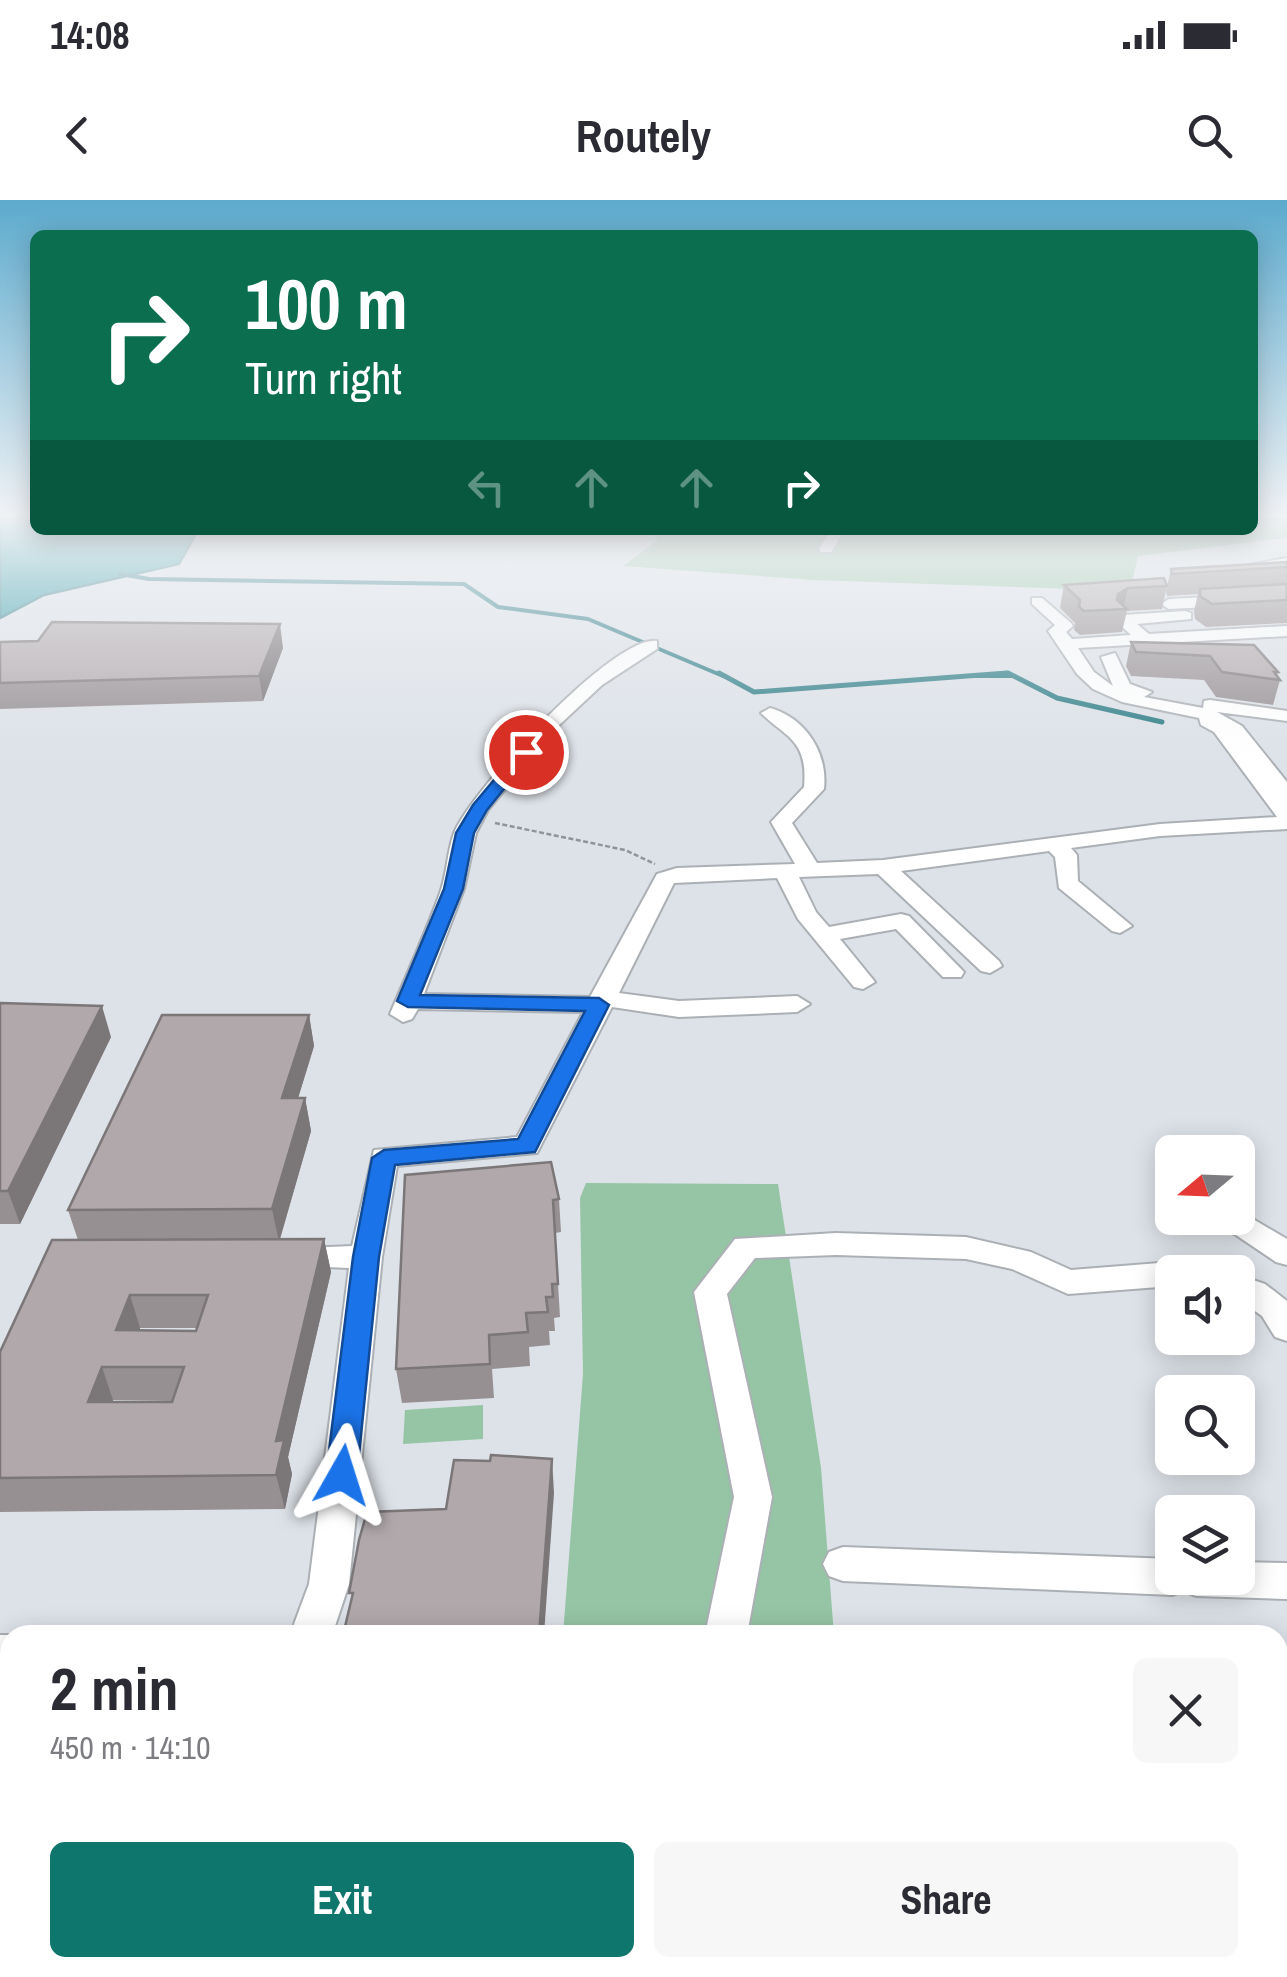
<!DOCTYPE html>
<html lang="en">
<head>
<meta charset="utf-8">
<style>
  :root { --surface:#fff; --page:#f7f7f7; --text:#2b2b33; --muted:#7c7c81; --accent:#0f766e }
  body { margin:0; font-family:"Archivo Narrow",sans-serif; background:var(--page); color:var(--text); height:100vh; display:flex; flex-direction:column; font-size:38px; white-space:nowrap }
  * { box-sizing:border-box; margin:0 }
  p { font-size:32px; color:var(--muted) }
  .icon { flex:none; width:55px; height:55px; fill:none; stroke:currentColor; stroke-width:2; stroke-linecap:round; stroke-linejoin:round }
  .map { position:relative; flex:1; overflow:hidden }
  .sheet { position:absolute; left:0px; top:1425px; width:1288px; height:352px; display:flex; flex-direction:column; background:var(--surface); border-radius:30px 30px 0 0; box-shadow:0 5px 25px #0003 }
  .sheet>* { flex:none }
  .top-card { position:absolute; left:30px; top:30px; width:1228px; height:305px; border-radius:15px; box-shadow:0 5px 25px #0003; background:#0b6e4f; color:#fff; overflow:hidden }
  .needle { width:65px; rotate:251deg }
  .controls { position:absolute; left:1155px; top:935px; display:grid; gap:20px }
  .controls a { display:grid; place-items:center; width:100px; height:100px; border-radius:15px; background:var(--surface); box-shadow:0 5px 25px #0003; font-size:50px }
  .pin { position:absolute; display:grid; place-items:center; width:85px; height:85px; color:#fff; margin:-42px; border:5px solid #fff; border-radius:50%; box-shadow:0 2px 10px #0007 }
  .me { position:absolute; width:110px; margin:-55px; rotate:6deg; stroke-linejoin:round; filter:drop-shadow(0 0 8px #0008) }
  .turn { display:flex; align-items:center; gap:35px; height:210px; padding:0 50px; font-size:45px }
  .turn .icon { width:130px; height:130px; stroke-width:2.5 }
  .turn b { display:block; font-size:70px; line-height:85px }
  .lanes { display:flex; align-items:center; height:95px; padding:0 50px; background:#0003; justify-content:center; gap:50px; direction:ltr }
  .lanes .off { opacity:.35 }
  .round { display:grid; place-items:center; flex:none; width:105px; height:105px; border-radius:15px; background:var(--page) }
  .summary { display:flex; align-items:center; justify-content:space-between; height:170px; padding:0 50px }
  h1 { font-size:60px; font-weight:800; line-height:75px }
  .primary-button { display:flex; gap:20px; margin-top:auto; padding:20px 50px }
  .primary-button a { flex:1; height:115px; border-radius:15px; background:var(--accent); color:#fff; font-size:40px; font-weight:800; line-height:115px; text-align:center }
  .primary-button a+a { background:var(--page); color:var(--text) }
  .status { display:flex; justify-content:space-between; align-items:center; height:70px; padding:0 50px; background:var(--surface); direction:ltr }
  .status svg { height:28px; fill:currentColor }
  header { display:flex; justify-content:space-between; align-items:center; height:130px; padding:0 50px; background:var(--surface); font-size:45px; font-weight:800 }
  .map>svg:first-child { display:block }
  .green { fill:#95c5a4 }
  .water { fill:#2a9aa5; stroke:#2e7d86; stroke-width:2.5 }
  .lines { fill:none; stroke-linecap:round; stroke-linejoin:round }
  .stream-far1 { stroke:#2e7d86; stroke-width:4 }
  .stream { stroke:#2e7d86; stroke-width:5 }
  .minor-casing { stroke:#abb0b5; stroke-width:4 }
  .path-far1 { stroke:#909498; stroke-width:2.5; stroke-dasharray:5 2.5; stroke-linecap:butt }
  .path { stroke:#909498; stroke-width:6; stroke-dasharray:16 8; stroke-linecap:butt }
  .minor { fill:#fff; fill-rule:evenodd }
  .wall { fill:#979093; fill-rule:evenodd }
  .shaded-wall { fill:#7b7678 }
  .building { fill:#b0a8ab; stroke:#7b7678; stroke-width:2.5; fill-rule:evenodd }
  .route { fill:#1a73e8; stroke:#114b97; stroke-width:2.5 }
</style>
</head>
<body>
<div class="status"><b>14:08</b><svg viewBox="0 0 49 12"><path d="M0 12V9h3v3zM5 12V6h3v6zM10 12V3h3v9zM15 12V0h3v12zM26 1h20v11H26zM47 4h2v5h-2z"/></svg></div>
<header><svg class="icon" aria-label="back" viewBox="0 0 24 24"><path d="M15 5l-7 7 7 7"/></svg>Routely<svg class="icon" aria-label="search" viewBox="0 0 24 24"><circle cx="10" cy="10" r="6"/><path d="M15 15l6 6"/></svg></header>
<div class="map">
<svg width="1287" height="1777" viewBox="0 0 1287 1777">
  <rect width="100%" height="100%" fill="#dde2e8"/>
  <g class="green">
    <polygon points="1253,313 1287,313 1287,338 1138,356 1130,391 814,380 623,366 657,341 655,330 1252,330"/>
    <polygon points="586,983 778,984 821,1268 834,1435 563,1435 583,1174 580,998"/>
    <polygon points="483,1205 483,1239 403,1244 405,1210"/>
    <polygon points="539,1768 858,1768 859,1777 538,1777"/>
  </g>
  <polygon class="water" points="0,313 35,313 35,330 198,330 179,364 44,395 0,418"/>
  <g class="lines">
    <g class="stream-far1">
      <polyline points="120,374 149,379 464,384 498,407 588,419 723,476"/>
      <polyline points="973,476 1013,476"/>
    </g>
    <g class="stream">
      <polyline points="719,473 754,492 1007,473"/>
      <polyline points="1008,473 1057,498 1162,522"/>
    </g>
    <g class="minor-casing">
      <g id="minor">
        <polygon points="831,330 845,330 831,352 821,352 819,349"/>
        <polygon points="1287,358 1287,366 1245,371 1238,367"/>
        <polygon points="1287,393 1287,403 1169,409 1161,404 1169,399"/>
        <path d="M1032,398H1042L1071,423L1073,426L1066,432L1072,439L1131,435L1115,420L1123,415L1185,411L1191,413V419L1137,424L1149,434L1287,426V436L1078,448L1094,472L1113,486L1101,457L1115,453L1130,484L1152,492L1144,497L1203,508L1204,501L1210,500L1287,511V521L1217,512L1242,526L1287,582V629L1160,636L1071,648L1077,655L1078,681L1132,726L1120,733L1112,731L1059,688L1055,657L1049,651L901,671L999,761L1002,766L990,773L981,771L878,674L799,677L816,712L829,727L901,714L909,716L964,772L961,777H943L896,729L840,739L875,782L863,789L854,787L798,719L777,678L674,683L619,793L679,801L797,796L810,804L797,812L679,817L612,807L537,953L397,966L382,1057L349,1384L332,1435H290L309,1384L349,1068L282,1065L277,1057L282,1049L352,1046L374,950L517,937L583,812L418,809L412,819L403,822L390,814C407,774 425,734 440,693C447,674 447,652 454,633C471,591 613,435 657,441V449L602,485L556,528L488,610L476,633L464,689L424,794L590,797L657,674L677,668L795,664L771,622L804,587C808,540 787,538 761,513L770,508C805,518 828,552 824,589L792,623L817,663L883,660L1160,624L1277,617L1214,532L1201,525L1199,518L1122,502L1093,489L1077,474L1048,431L1055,425L1032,404Z"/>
        <polygon points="1241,1012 1287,1039 1287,1065 1276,1062 1230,1031 1226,1023"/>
        <polygon points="836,1033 966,1037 1031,1052 1071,1070 1172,1062 1183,1066 1187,1072 1172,1072 1172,1086 1068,1094 1012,1069 966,1059 836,1055 755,1058 727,1094 772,1297 747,1435 705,1435 734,1297 694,1092 735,1039"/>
        <polygon points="1238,1075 1265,1084 1287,1101 1287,1141 1275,1137 1262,1116 1238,1099"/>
        <polygon points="843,1347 1172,1359 1172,1378 1238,1378 1238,1362 1287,1363 1287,1399 1196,1396 1183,1391 1172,1395 843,1381 829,1376 823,1364 829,1352"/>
        <polygon points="0,1435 11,1435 10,1473 0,1473"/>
        <rect x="1278" y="1604" width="9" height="46"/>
        <rect x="0" y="1634" width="10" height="46"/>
        <polygon points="182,1768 232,1768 230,1777 180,1777"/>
        <polygon points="746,1768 795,1768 797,1777 747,1777"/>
      </g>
    </g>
    <polyline class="path-far1" points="495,623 625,650 655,664"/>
    <polyline class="path" points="47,1777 50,1768"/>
    <use href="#minor" class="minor"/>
  </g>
  <g class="wall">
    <polygon points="1287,362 1287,423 1206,427 1195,419 1194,411 1198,394 1167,396 1166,391 1171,369"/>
    <polygon points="1064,385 1167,386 1162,409 1127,411 1122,432 1080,435 1074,430 1075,423 1060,408"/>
    <polygon points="0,442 283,448 263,501 0,509"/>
    <polygon points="1131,442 1254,445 1278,472 1277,476 1280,480 1273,505 1216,497 1204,480 1131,476 1126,466"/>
    <polygon points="0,803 111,837 20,1024 0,1024"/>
    <path d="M309,815L314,846L298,898H305L311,931L280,1039H324L331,1072L288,1257L292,1274L285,1309L0,1312V1152L78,1040L68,1010ZM140,1128H197L196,1131H139ZM113,1200L173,1201L172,1202H113Z"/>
    <polygon points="551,962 559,999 561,1032 555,1033 560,1117 554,1118 555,1131 549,1131 550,1145 529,1147 530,1166 492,1169 494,1198 402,1203 396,1169"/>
  </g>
  <g class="shaded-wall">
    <polygon points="1128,388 1123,409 1115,409 1118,394"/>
    <polygon points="280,424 283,448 263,501 259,476"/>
    <polygon points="102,806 111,837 20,1024 8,991"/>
    <polygon points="309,815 314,846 288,931 282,898"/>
    <polygon points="305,898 311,931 279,1042 272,1009"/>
    <polygon points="324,1039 331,1072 288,1257 292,1274 285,1309 276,1275 276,1241"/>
    <polygon points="130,1095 140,1128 127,1164 116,1130"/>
    <polygon points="102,1167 113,1200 100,1235 88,1202"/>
    <polygon points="552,1259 554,1293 544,1435 539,1435"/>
    <polygon points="505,1768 512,1768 511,1777 504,1777"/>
  </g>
  <g class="building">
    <polygon points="1287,362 1287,367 1172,374 1171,369"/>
    <polygon points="1164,378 1167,386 1128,388 1118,394 1117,400 1127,409 1084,411 1079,407 1080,400 1064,385"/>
    <polygon points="1287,384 1287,400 1212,404 1200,396 1200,389"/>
    <polygon points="52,422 280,424 259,476 0,483 0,442 38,441"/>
    <polygon points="1131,442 1254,445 1278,472 1274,472 1280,480 1222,472 1210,456 1136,452"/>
    <polygon points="0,803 102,806 8,991 0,991"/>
    <polygon points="162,815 309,815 282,898 305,898 272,1009 68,1010"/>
    <polygon points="551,962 559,999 553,1000 558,1084 552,1084 553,1097 546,1097 548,1112 526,1113 528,1132 489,1135 490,1164 396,1169 405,975"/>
    <path d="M324,1039L276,1241L284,1240L276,1275L0,1278V1152L52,1040ZM130,1095H208L196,1131L116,1130ZM102,1167H184L172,1202H88Z"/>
    <polygon points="491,1255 552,1259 539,1435 343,1435 353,1393 349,1393 359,1340 367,1312 446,1309 454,1260 490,1261"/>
    <polygon points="315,1768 505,1768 504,1777 314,1777"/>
  </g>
  <linearGradient id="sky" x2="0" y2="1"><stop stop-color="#5caacd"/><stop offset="0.56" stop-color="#f0f2f5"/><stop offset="1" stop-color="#f0f2f5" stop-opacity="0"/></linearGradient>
  <rect width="1287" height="562" fill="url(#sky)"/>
  <polygon class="route" points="520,549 534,552 487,610 474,633 463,689 420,795 599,798 609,805 535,952 395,965 379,1057 357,1275 353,1284 342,1288 331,1284 326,1275 353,1057 372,958 384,950 518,939 585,811 408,807 397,801 444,689 456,633 473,605"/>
</svg>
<div class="controls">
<a><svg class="needle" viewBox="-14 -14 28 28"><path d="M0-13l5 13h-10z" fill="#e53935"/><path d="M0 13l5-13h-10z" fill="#7c7c81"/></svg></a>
<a><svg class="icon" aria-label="sound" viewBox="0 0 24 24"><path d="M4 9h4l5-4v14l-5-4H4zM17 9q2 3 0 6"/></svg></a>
<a><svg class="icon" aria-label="search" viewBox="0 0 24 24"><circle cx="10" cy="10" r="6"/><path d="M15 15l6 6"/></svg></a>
<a><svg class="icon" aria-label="layers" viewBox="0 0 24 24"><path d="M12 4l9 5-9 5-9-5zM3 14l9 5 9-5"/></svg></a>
</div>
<div class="pin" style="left:526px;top:552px;background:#d93025"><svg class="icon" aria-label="arrive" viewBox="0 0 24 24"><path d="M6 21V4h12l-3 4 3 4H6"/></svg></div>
<svg class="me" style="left:342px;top:1275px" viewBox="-20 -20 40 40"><path d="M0-17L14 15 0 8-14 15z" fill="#1a73e8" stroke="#fff" stroke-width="4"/></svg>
<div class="top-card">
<div class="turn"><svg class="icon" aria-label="right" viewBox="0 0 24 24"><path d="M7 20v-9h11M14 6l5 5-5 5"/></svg><div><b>100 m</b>Turn right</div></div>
<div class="lanes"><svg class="icon off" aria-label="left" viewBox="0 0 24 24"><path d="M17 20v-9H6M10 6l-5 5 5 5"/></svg><svg class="icon off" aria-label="ahead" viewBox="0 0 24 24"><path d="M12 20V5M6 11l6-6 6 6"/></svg><svg class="icon off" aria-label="ahead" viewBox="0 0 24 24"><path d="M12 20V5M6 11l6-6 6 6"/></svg><svg class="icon" aria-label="right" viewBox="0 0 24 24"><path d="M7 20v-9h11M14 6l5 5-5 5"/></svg></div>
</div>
<section class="sheet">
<div class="summary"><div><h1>2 min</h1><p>450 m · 14:10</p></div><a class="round"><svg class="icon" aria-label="close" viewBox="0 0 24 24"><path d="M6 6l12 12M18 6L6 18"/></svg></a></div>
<div class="primary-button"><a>Exit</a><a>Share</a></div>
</section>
</div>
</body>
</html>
